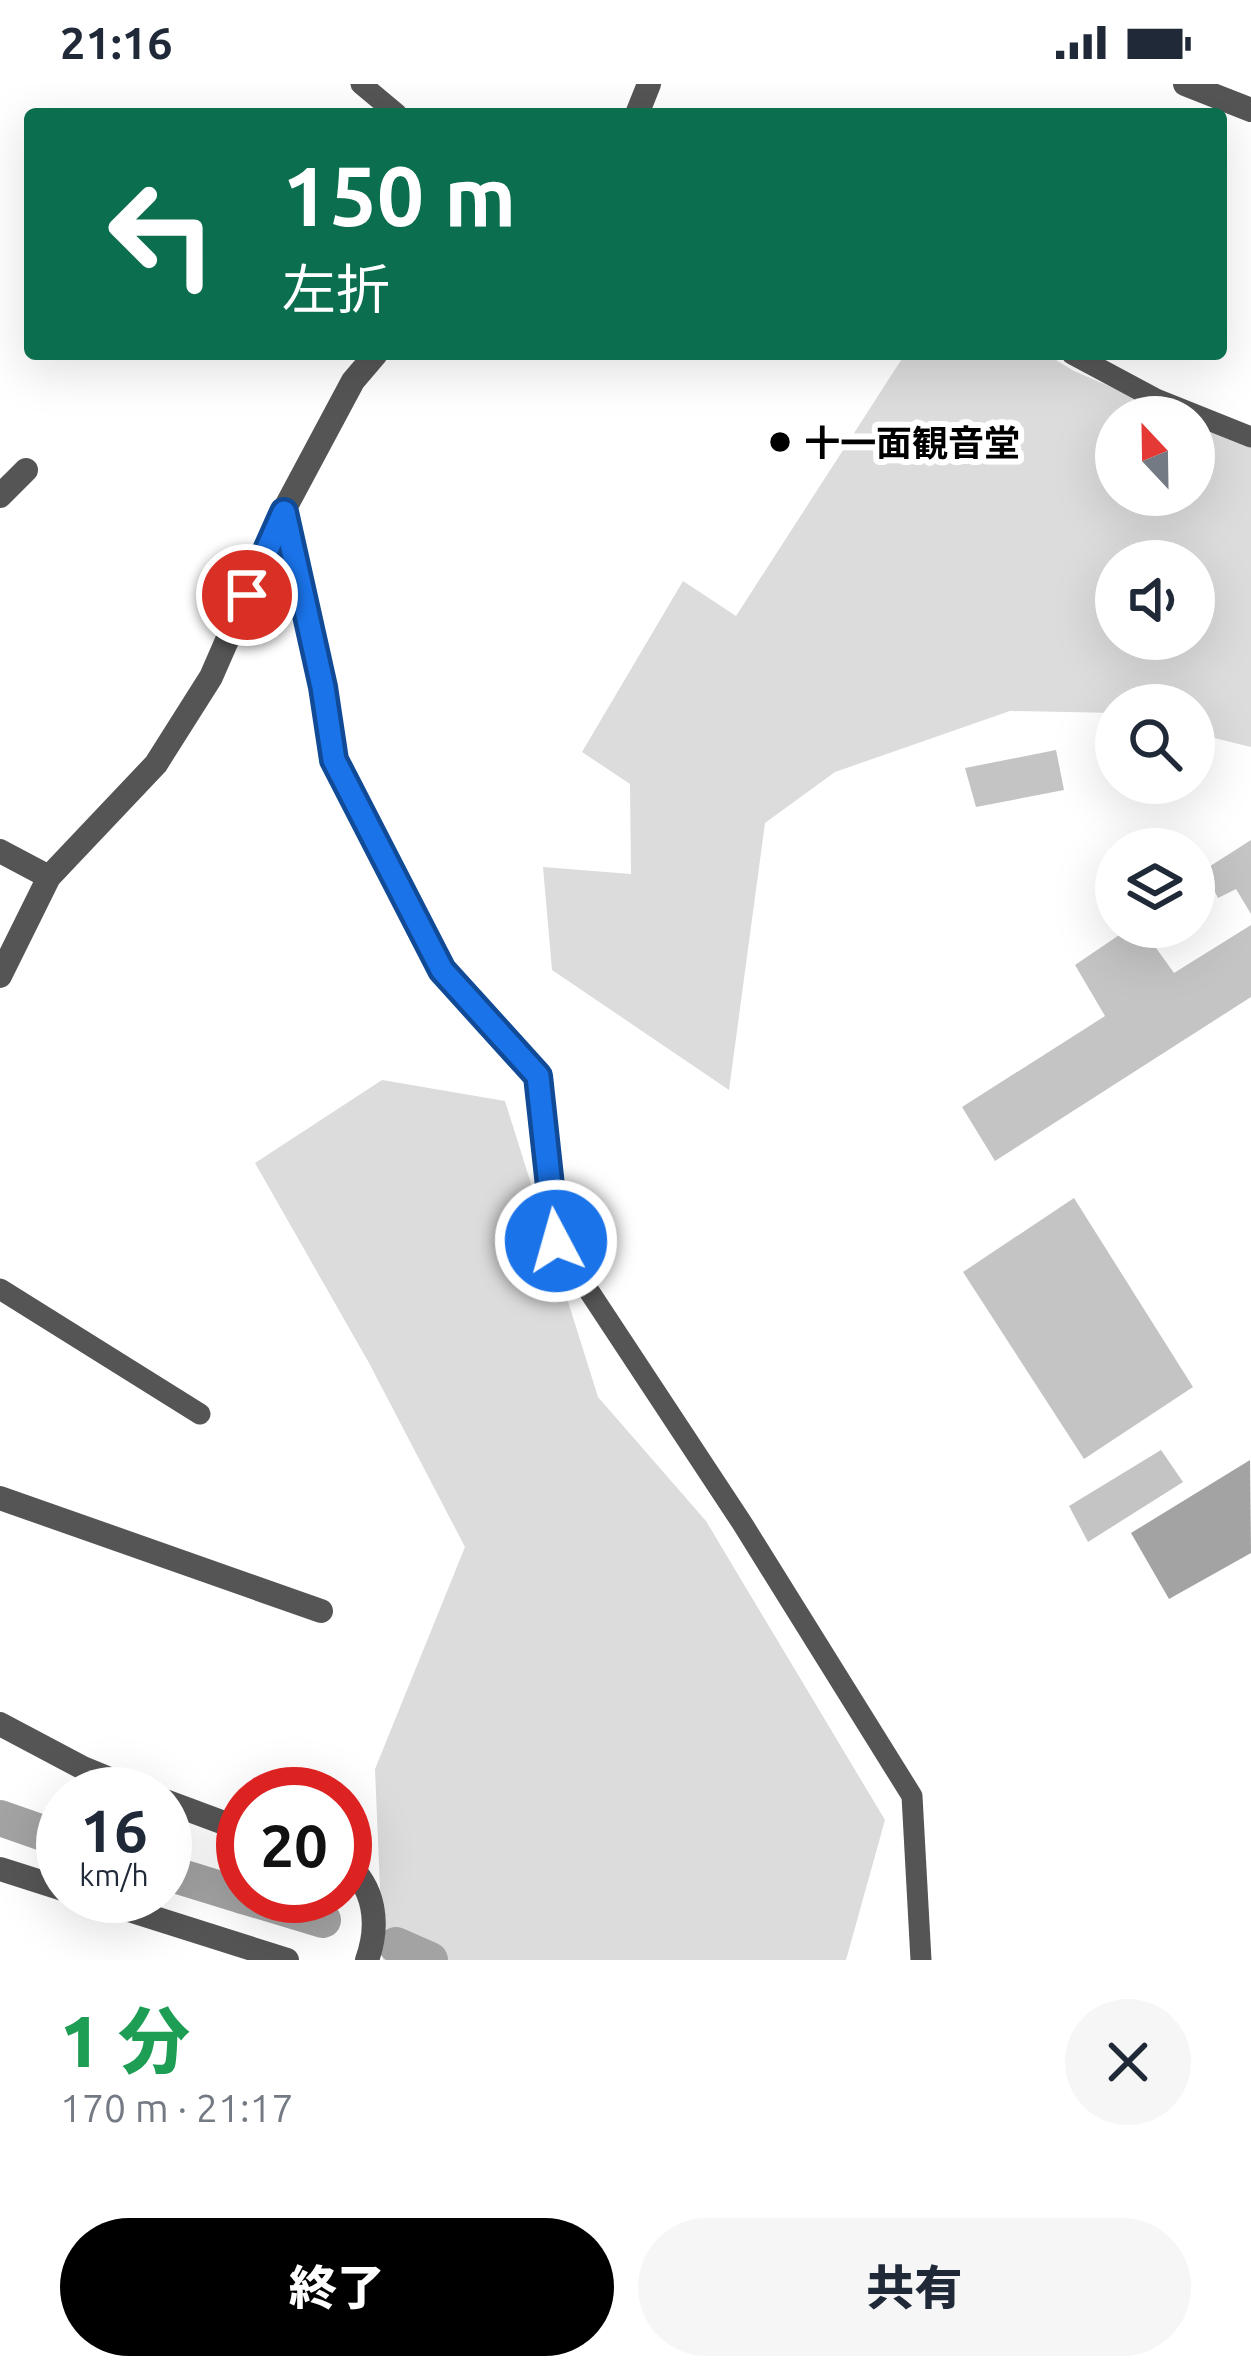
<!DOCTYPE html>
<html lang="ja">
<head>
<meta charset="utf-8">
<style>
  :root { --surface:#fff; --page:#f6f6f7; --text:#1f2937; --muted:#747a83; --accent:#000 }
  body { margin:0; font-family:Ubuntu,"Noto Sans JP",sans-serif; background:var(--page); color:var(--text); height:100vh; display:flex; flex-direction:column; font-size:45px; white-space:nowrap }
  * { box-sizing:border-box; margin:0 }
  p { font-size:39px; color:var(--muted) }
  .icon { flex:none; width:66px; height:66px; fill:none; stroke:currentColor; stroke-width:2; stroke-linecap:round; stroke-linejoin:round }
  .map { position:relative; height:1876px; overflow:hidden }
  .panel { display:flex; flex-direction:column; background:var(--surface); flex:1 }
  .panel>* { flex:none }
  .banner { position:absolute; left:24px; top:24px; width:1203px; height:252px; border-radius:12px; box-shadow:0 12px 48px #0002; background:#0b6e4f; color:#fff; overflow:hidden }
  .needle { width:78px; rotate:338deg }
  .controls { position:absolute; left:1095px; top:312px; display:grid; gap:24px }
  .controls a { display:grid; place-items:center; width:120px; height:120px; border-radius:50%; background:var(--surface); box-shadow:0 12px 48px #0002; font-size:60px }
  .speed { position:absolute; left:36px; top:1683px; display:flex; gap:24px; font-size:60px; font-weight:700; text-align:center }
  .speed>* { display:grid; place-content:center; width:156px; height:156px; border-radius:50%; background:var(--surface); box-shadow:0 12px 48px #0002; line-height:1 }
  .speed small { font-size:30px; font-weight:400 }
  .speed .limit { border:18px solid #d22; background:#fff; color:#111 }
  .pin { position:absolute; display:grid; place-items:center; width:102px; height:102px; color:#fff; margin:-51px; border:6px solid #fff; border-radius:50%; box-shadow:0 3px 12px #0007 }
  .me { position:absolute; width:132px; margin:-66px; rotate:354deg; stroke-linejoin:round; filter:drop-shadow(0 0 9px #0008) }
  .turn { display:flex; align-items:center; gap:42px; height:252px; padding:0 60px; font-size:54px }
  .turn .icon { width:156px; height:156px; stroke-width:2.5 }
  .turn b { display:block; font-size:84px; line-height:102px }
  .round { display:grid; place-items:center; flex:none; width:126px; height:126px; border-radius:63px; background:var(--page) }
  .summary { display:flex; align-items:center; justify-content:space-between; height:204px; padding:0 60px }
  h1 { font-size:72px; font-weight:800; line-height:90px; color:#1e9e55 }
  .action { display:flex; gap:24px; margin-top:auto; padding:24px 60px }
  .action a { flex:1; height:138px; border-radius:72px; background:var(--accent); color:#fff; font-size:48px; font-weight:800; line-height:138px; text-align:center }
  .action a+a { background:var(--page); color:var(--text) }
  .status { display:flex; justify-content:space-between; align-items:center; height:84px; padding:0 60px; background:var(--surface); direction:ltr }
  .status svg { height:33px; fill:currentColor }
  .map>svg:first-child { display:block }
  .green { fill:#dcdcdc; fill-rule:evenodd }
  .water { fill:#a3a3a3 }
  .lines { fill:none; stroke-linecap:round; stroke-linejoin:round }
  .canal { stroke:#a3a3a3; stroke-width:36 }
  .building { fill:#c4c4c4 }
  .service { stroke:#555; stroke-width:21 }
  .minor { stroke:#555; stroke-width:24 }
  .tertiary { stroke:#555; stroke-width:24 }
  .route-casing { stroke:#114b97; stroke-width:30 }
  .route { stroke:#1a73e8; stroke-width:21 }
  .poi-dot { fill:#000; stroke:#fff; stroke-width:4.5 }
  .labels { text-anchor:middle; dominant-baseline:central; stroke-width:12; stroke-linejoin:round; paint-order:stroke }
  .poi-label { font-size:36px; font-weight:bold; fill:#000; stroke:#fff; text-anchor:start }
</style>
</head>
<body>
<div class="status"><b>21:16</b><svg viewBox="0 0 49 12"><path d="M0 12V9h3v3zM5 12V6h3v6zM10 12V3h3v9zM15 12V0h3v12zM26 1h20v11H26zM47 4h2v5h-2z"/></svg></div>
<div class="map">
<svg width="1251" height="1876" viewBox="0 0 1251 1876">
  <rect width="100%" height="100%" fill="#fff"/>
  <g class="green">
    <path d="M905,270H1046L1074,287L1181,333H1116V411H1194V338L1251,363V663L1194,649V621H1116V629L1010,627L835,688L765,739L729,1006L552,886L543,783L631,790L630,700L582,668L683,497L736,532ZM1116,477H1194V555H1116Z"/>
    <polygon points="382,996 505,1017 598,1313 706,1437 885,1736 846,1876 383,1876 375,1685 465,1463 369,1279 255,1079"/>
  </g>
  <polygon class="water" points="1250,1376 1251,1469 1169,1515 1131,1449"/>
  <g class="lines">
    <g class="canal">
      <polyline points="0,1734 63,1756"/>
      <polyline points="165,1788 243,1812"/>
      <polyline points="243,1812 323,1836"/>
      <polyline points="396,1861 430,1876"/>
    </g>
  </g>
  <g class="building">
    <polygon points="1056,666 1064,706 976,723 965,684"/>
    <polygon points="1251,756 1251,830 1236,805 1218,814 1204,786"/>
    <polygon points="1251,841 1251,913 995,1077 962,1023 1105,932 1075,881 1131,843 1141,843 1174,889"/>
    <polygon points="1074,1114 1193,1303 1084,1375 963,1188"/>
    <polygon points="1161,1366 1183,1398 1088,1458 1069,1422"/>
  </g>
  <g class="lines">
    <g class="service">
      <polyline points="361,0 397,30"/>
      <polyline points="1072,270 1156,315 1251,353"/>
      <polyline points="283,428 323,603 334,676 442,886 538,992 556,1157 742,1439 912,1712 921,1876"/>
      <polyline points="0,1205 200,1330"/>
    </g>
    <g class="minor">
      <polyline points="1185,0 1251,26"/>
      <polyline points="637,30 649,0"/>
      <polyline points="0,412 26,386"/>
      <polyline points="0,767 49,793"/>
      <polyline points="0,892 49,793 156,680 211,593 283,428 353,297 376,270"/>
      <polyline points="0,1414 321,1527"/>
      <polyline points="0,1640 83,1684 146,1710"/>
      <polyline points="165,1717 243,1746"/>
      <path d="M345,1778C375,1803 380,1840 367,1876"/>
    </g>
    <g class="tertiary">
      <polyline points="0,1785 63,1805"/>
      <polyline points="85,1812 287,1876"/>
    </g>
  </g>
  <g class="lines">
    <g class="route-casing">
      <polyline id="route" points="247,511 284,428 323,603 334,676 442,886 538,992 556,1157"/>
    </g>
    <use href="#route" class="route"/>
  </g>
  <circle class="poi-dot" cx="780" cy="358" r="12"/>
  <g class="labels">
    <g class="poi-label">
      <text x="804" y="358">十一面観音堂</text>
    </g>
  </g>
</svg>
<div class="controls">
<a><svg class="needle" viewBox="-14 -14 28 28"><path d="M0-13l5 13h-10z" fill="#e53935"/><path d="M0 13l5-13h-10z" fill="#747a83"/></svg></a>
<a><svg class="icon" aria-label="sound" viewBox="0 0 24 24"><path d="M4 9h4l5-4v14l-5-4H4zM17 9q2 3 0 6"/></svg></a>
<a><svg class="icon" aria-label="search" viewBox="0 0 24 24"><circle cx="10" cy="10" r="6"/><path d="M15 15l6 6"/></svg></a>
<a><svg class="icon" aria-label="layers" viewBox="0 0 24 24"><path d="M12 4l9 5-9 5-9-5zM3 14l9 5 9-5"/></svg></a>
</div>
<div class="speed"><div>16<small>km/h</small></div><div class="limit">20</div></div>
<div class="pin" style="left:247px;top:511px;background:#d93025"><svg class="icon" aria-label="arrive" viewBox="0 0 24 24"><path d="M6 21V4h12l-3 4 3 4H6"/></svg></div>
<svg class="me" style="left:556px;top:1157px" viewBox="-20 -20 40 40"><circle r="17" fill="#1a73e8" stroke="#fff" stroke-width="3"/><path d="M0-11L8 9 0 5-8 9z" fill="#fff"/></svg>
<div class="banner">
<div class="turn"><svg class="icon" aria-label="left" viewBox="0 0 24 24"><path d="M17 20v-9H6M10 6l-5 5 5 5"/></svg><div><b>150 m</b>左折</div></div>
</div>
</div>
<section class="panel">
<div class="summary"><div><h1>1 分</h1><p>170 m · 21:17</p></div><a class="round"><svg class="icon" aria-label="close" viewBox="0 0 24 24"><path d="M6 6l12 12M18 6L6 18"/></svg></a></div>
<div class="action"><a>終了</a><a>共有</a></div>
</section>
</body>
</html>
